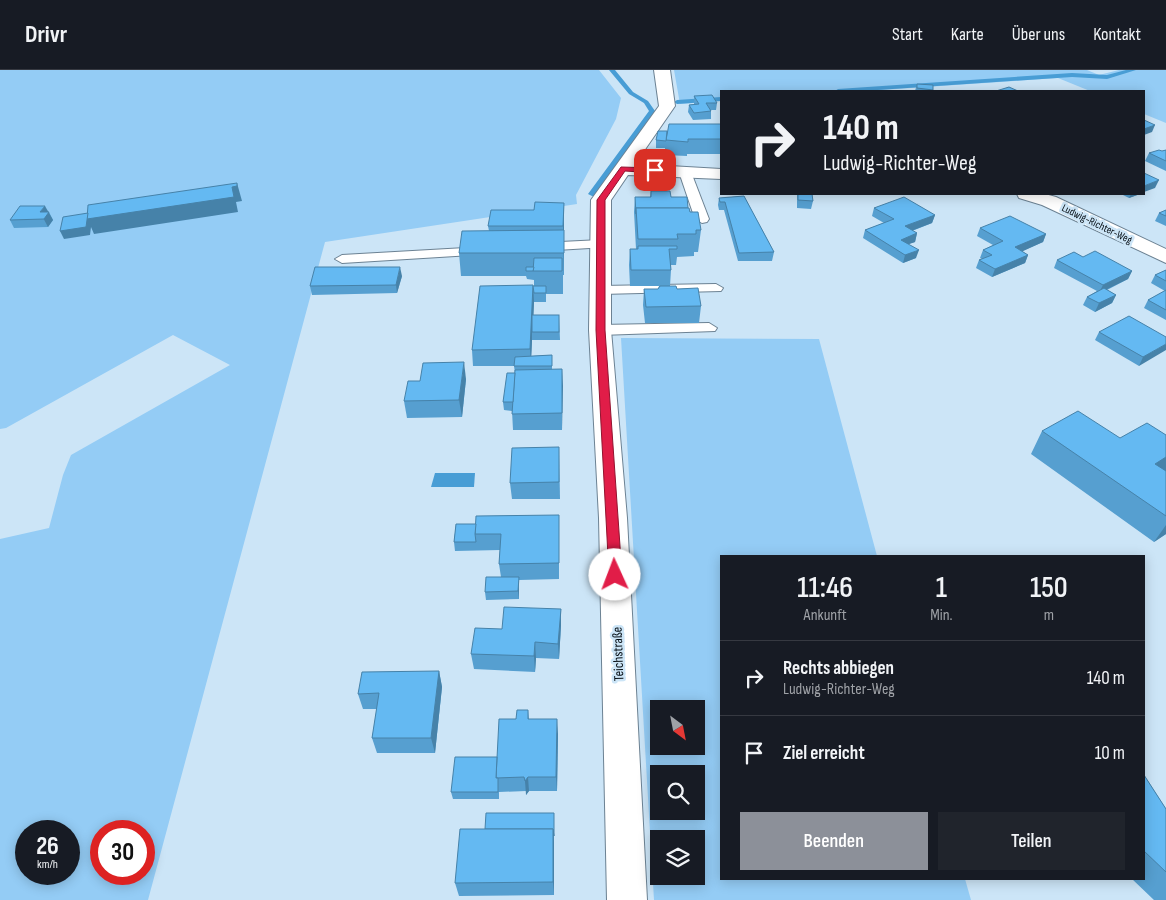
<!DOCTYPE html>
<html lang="de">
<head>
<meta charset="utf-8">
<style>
  :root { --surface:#171b24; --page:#20242c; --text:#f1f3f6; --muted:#9ea1a6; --line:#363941; --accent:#8c9099 }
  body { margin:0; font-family:"Sofia Sans Condensed",sans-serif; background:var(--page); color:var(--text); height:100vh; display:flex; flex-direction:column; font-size:19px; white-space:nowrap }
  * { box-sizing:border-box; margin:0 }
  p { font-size:16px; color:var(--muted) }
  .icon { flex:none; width:28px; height:28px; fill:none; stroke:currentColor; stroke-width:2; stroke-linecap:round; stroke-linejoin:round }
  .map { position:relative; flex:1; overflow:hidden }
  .panel { position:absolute; left:720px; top:485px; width:425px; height:325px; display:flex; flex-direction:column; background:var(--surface); border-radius:0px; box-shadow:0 2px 12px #0003 }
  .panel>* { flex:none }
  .banner { position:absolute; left:720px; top:20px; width:425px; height:105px; border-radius:0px; box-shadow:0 2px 12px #0003; background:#171b24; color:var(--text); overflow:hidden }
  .needle { width:32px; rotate:148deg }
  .fabs { position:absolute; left:650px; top:630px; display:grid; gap:10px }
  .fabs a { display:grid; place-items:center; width:55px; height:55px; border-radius:0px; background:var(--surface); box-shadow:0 2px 12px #0003; font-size:25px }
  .speed { position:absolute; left:15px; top:750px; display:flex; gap:10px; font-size:25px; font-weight:700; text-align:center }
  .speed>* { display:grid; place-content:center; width:65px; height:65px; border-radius:50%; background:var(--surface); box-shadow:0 2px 12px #0003; line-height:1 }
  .speed small { font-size:12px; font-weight:400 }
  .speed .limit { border:8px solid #d22; background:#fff; color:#111 }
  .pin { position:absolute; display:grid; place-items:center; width:42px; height:42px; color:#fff; margin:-21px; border-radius:10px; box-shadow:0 2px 8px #0006 }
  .me { position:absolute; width:55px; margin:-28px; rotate:358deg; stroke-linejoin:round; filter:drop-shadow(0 0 4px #0008) }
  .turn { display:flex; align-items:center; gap:18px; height:105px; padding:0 20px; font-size:22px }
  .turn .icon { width:65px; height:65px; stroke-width:2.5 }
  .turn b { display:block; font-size:35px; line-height:42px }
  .eta { display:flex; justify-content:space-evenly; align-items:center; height:85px; text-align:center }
  .eta b { font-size:30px; font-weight:600; line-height:35px }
  .cta { display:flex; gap:10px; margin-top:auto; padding:10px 20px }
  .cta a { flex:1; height:58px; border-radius:0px; background:var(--accent); color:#fff; font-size:20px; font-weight:600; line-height:58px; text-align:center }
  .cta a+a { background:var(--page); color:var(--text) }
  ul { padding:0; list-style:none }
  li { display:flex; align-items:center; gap:15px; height:75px; padding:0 20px; border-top:1px solid var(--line) }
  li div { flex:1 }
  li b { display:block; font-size:19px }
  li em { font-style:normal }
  header { display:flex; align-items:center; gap:30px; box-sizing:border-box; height:70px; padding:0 25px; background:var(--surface); border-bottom:1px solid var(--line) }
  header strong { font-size:24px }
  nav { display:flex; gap:28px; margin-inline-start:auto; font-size:18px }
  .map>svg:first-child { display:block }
  .green { fill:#94ccf5; fill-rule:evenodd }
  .water { fill:#489dd5 }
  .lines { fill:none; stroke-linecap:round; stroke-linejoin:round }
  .stream { fill:#489dd5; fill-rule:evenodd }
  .lane-casing { stroke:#6c8293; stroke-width:2 }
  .street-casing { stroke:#6c8293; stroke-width:2 }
  .lane { fill:#fff; fill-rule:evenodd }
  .street { fill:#fff; fill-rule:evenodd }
  .wall { fill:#569fd0 }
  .shaded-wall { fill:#4682a9 }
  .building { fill:#64b9f2; stroke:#4682a9 }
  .route { fill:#e11d48; stroke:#92132f }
  .labels { text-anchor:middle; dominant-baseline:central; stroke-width:5; stroke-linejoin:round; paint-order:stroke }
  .far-street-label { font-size:11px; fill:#050d13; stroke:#cce5f7 }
  .street-label { font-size:14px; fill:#050d13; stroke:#cce5f7 }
</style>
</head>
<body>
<header>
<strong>Drivr</strong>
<nav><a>Start</a><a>Karte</a><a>Über uns</a><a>Kontakt</a></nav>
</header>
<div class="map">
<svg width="1166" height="830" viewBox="0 0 1166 830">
  <rect width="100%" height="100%" fill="#cce5f7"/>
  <g class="green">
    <path d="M0,0H599L621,28L616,49L576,125L577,134L325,172L148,830H0V469L49,458L63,405L71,385L230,295L173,265L6,358L0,359ZM26,761H69V804H26ZM101,761H144V804H101Z"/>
    <polygon points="674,0 1087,0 1099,5 1119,0 1166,0 1166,53 1144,44 1144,21 1090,21 1058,8 867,21 721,21 721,31 680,34"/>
    <path d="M621,268L819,269L877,486H721V809H965L971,830H654ZM659,639H696V676H659ZM659,704H696V741H659ZM659,769H696V806H659Z"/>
  </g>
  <polygon class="water" points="435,403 475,403 474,417 431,417"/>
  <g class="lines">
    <g class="stream">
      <polygon points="609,0 615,0 633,22 648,31 655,41 595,126 592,126 588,124 649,41 644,33 629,24"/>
      <polygon points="1126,0 1136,0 1107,9 1072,7 863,21 835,21 838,19 1072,3 1107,5"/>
      <polygon points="721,27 721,31 677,34 674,32 677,30"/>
    </g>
    <g class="lane-casing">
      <g id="lane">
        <polygon points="685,98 691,102 709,149 707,152 702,153 695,149 679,102"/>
        <polygon points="601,170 608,174 606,177 540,181 533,177 540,173"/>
        <polygon points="483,177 490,181 488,184 342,193 335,189 342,185"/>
        <polygon points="716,214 723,218 721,221 601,224 594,220 601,216"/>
        <polygon points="709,253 717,258 715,261 600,265 592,260 600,255"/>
      </g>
    </g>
    <g class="street-casing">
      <g id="street">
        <polygon points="654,0 670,0 675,36 635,94 721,99 721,109 628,105 611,130 611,260 627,448 647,830 607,830 599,448 589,260 591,130 659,36"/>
        <polygon points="1017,124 1045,124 1056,127 1166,179 1166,193 1042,135 1019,128"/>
      </g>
    </g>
    <use href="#lane" class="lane"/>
    <use href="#street" class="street"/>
  </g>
  <g class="wall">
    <polygon points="917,14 933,20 932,21 915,21"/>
    <polygon points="694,26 717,33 716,40 711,40 711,49 693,50 688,42 689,35 694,34"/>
    <polygon points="721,54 721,84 687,84 687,86 665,85 665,78 656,78 656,70 667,61"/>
    <polygon points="1166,80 1166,101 1145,91 1149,83 1162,81"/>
    <polygon points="651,121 671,127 688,138 701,160 698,182 694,182 694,186 677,187 676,195 671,195 671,200 670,216 677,219 701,236 699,253 645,253 643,235 644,219 658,219 659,216 630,216 629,195 630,179 636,179 634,142 635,127 650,127"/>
    <polygon points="797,124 812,124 813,131 811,139 797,138"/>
    <polygon points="1121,124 1140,124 1129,128"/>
    <polygon points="744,126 774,182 772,191 738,191 724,140 719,140 718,135 719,128"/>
    <polygon points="564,133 564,205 563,205 563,224 546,224 546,232 534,232 533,245 559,245 560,270 532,270 531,286 552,285 552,300 562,299 562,360 513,360 512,341 504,340 503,332 515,303 514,296 473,296 472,280 534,216 534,210 527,209 526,206 461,206 459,183 489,161 488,156 534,140"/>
    <polygon points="874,138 935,145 932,153 912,161 917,163 915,172 908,174 916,188 903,193 863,168 865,160 884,153 872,146"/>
    <polygon points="1166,140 1166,156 1155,151 1159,143"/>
    <polygon points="49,142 53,150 48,157 14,158 10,150"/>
    <polygon points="980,158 1046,164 1043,172 1022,181 1028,185 1025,193 992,207 976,198 979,190 982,189 980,188 983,180 993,175 977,166"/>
    <polygon points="1083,187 1132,201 1128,209 1107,220 1116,225 1112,233 1095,242 1083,235 1087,227 1097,221 1054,198 1057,190"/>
    <polygon points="1166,200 1166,250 1144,238 1148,230 1165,221 1151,213 1155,205"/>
    <polygon points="402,206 397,223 312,225 310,216"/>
    <polygon points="1099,262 1166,267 1139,296 1095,270"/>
    <polygon points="466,309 462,347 407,348 404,331"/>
    <polygon points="1042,361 1120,368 1166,365 1166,464 1154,472 1031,384"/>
    <polygon points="559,377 560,429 512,429 510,413"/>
    <polygon points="456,454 559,461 559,509 519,510 519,529 486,530 485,522 501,507 499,494 500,480 455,481 454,472"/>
    <polygon points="561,539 561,555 559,589 536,588 535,602 474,599 471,584 502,559"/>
    <polygon points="439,601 442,617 435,683 377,683 372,668 377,639 363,639 358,624"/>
    <polygon points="528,640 529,649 558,664 557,721 529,721 526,725 526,721 499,722 499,729 453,729 451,722 497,687 516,649"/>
    <polygon points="1144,705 1166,739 1166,830 1154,830 1132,809 1144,809"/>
    <polygon points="554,743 554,825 459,826 455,813 485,759"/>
  </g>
  <g class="shaded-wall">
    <polygon points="1155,55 1152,62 1144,65 1144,59"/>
    <polygon points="1159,110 1155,118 1144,122 1144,116"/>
    <polygon points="237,113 242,131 236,132 238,142 94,164 91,157 90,165 64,169 60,161 88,143 232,117"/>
    <polygon points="1131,124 1140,124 1129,128"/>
    <polygon points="564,133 564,205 563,156"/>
    <polygon points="45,136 53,150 48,157 40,142"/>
    <polygon points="935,145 932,153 903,164 905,156"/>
    <polygon points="917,163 915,172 898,178 901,170"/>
    <polygon points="1046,164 1043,172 1012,186 1015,177"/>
    <polygon points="919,180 916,188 903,193 905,185"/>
    <polygon points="1028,185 1025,193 992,207 995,199"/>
    <polygon points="400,197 402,206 397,223 396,215"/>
    <polygon points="1132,201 1128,209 1099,223 1103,215"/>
    <polygon points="533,215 534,231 533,262 532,262 532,270 531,295 530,279"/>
    <polygon points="1116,225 1112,233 1095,242 1099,233"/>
    <polygon points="1166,274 1166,280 1139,296 1143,287"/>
    <polygon points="464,292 466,309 462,347 459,330"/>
    <polygon points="562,299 563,316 562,360"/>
    <polygon points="1166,387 1166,402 1155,394"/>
    <polygon points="1166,455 1166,464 1154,472"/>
    <polygon points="519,507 519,529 518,521"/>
    <polygon points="561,539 561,555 559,589 558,574"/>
    <polygon points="535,572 536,588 535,602 534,586"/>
    <polygon points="439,601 442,617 435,683 431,668"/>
    <polygon points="557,649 558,664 557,721 556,707"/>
    <polygon points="528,707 529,721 526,725 525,711"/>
    <polygon points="553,759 554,773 554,825 553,812"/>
  </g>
  <g class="building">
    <polygon points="917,14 933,15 933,20 917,18"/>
    <polygon points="1009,17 1018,21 996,21"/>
    <polygon points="712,25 717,33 706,33 711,41 694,43 689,35 699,34 694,26"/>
    <polygon points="1144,50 1155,55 1144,59"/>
    <polygon points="669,54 721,54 721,69 688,69 688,72 666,70"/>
    <polygon points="658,61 667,61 666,71 656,70"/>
    <polygon points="1159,80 1162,81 1166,80 1166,91 1149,83"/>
    <polygon points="1144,103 1159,110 1144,116"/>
    <polygon points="237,113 237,116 232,117 234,127 87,149 88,135"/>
    <polygon points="651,121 670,121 671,127 687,127 688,138 636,138 636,144 635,127 651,127"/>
    <polygon points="798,124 812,124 813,131 798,130"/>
    <polygon points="744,126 774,182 739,183 725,132 720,132 719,128"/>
    <polygon points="904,127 935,145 905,156 917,163 901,170 919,180 905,185 865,160 894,149 874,138"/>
    <polygon points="535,132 564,133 563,156 488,156 491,140 534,140"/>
    <polygon points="20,136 45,136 40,142 49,142 44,149 10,150"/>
    <polygon points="636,138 689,138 690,142 698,142 701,160 696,160 696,164 677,164 678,169 638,169"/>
    <polygon points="1166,140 1166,146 1159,143"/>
    <polygon points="88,143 86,157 60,161 63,147"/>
    <polygon points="1010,146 1046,164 1015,177 1028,185 995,199 979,190 992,185 983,180 1003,171 980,158"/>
    <polygon points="564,160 564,183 459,183 462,161"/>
    <polygon points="638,176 677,176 677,179 669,179 671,200 631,200 630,179 638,179"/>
    <polygon points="1095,181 1132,201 1103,215 1057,190 1074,182 1083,187"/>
    <polygon points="534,188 562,188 562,201 533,201"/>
    <polygon points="315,197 400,197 396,215 310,216"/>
    <polygon points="526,197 534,197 533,201 526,201"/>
    <polygon points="1166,200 1166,211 1155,205"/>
    <polygon points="533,215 530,279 472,280 480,216"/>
    <polygon points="533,216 546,216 546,223 534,223"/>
    <polygon points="660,216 676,216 677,219 698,218 701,236 646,237 644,219 658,219"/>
    <polygon points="1104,218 1116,225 1099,233 1087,227"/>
    <polygon points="1166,220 1166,240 1148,230"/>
    <rect x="532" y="245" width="27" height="17"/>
    <polygon points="1129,246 1166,267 1166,274 1143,287 1099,262"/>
    <polygon points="552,285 552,296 514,296 515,287"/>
    <polygon points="464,292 459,330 404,331 408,311 420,311 423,293"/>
    <polygon points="562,299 562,343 512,344 515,300"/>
    <polygon points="507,303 515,303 513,332 503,332"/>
    <polygon points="1078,341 1120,368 1147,353 1166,365 1166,387 1155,394 1166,401 1166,446 1042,361"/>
    <polygon points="559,377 559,412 510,413 512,378"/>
    <polygon points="559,445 559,493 499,494 501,464 475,464 476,446"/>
    <polygon points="456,454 476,454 475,464 476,472 454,472"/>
    <polygon points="486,507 519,507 518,521 485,522"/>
    <polygon points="504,537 561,539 558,574 535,572 534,586 471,584 475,558 502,559"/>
    <polygon points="439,601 431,668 372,668 379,623 358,624 362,602"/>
    <polygon points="517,640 528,640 528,649 557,649 556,707 528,707 525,711 524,707 496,708 499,649 516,649"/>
    <polygon points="455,687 497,687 496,708 498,708 498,722 451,722"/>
    <polygon points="1144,705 1166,739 1166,802 1144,781"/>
    <polygon points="486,743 554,743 554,766 553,759 485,759"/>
    <polygon points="460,759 553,759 553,812 455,813"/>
  </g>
  <polygon class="route" points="621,97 655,98 659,100 655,103 625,101 605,130 605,260 622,505 615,510 609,505 596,260 597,130"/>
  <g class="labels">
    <g class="far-street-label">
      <text transform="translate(1097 154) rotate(26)">Ludwig-Richter-Weg</text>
    </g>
    <g class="street-label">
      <text transform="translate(618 584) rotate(-92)">Teichstraße</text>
    </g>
  </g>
</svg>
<div class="fabs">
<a><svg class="needle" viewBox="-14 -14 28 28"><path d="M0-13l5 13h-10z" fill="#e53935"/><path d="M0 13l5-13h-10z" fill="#9ea1a6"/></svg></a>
<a><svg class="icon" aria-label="search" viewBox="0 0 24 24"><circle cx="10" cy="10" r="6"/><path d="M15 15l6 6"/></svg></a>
<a><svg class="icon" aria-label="layers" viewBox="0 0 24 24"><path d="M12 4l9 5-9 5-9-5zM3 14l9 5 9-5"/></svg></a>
</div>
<div class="speed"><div>26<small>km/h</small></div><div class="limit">30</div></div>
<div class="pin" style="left:655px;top:100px;background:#d93025"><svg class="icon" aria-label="arrive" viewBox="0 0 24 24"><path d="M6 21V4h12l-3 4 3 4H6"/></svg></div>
<svg class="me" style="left:615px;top:505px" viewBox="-20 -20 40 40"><circle r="19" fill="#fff"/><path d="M0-13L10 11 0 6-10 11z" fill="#e11d48"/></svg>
<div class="banner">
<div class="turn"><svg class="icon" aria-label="right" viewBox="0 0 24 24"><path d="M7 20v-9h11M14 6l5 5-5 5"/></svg><div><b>140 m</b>Ludwig-Richter-Weg</div></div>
</div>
<section class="panel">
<div class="eta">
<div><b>11:46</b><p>Ankunft</p></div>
<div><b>1</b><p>Min.</p></div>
<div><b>150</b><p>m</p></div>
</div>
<ul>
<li><svg class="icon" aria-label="right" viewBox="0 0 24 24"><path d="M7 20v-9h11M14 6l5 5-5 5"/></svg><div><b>Rechts abbiegen</b><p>Ludwig-Richter-Weg</p></div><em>140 m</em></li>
<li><svg class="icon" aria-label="arrive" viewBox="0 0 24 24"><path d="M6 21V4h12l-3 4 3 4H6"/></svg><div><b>Ziel erreicht</b></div><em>10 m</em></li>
</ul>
<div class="cta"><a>Beenden</a><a>Teilen</a></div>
</section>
</div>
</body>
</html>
